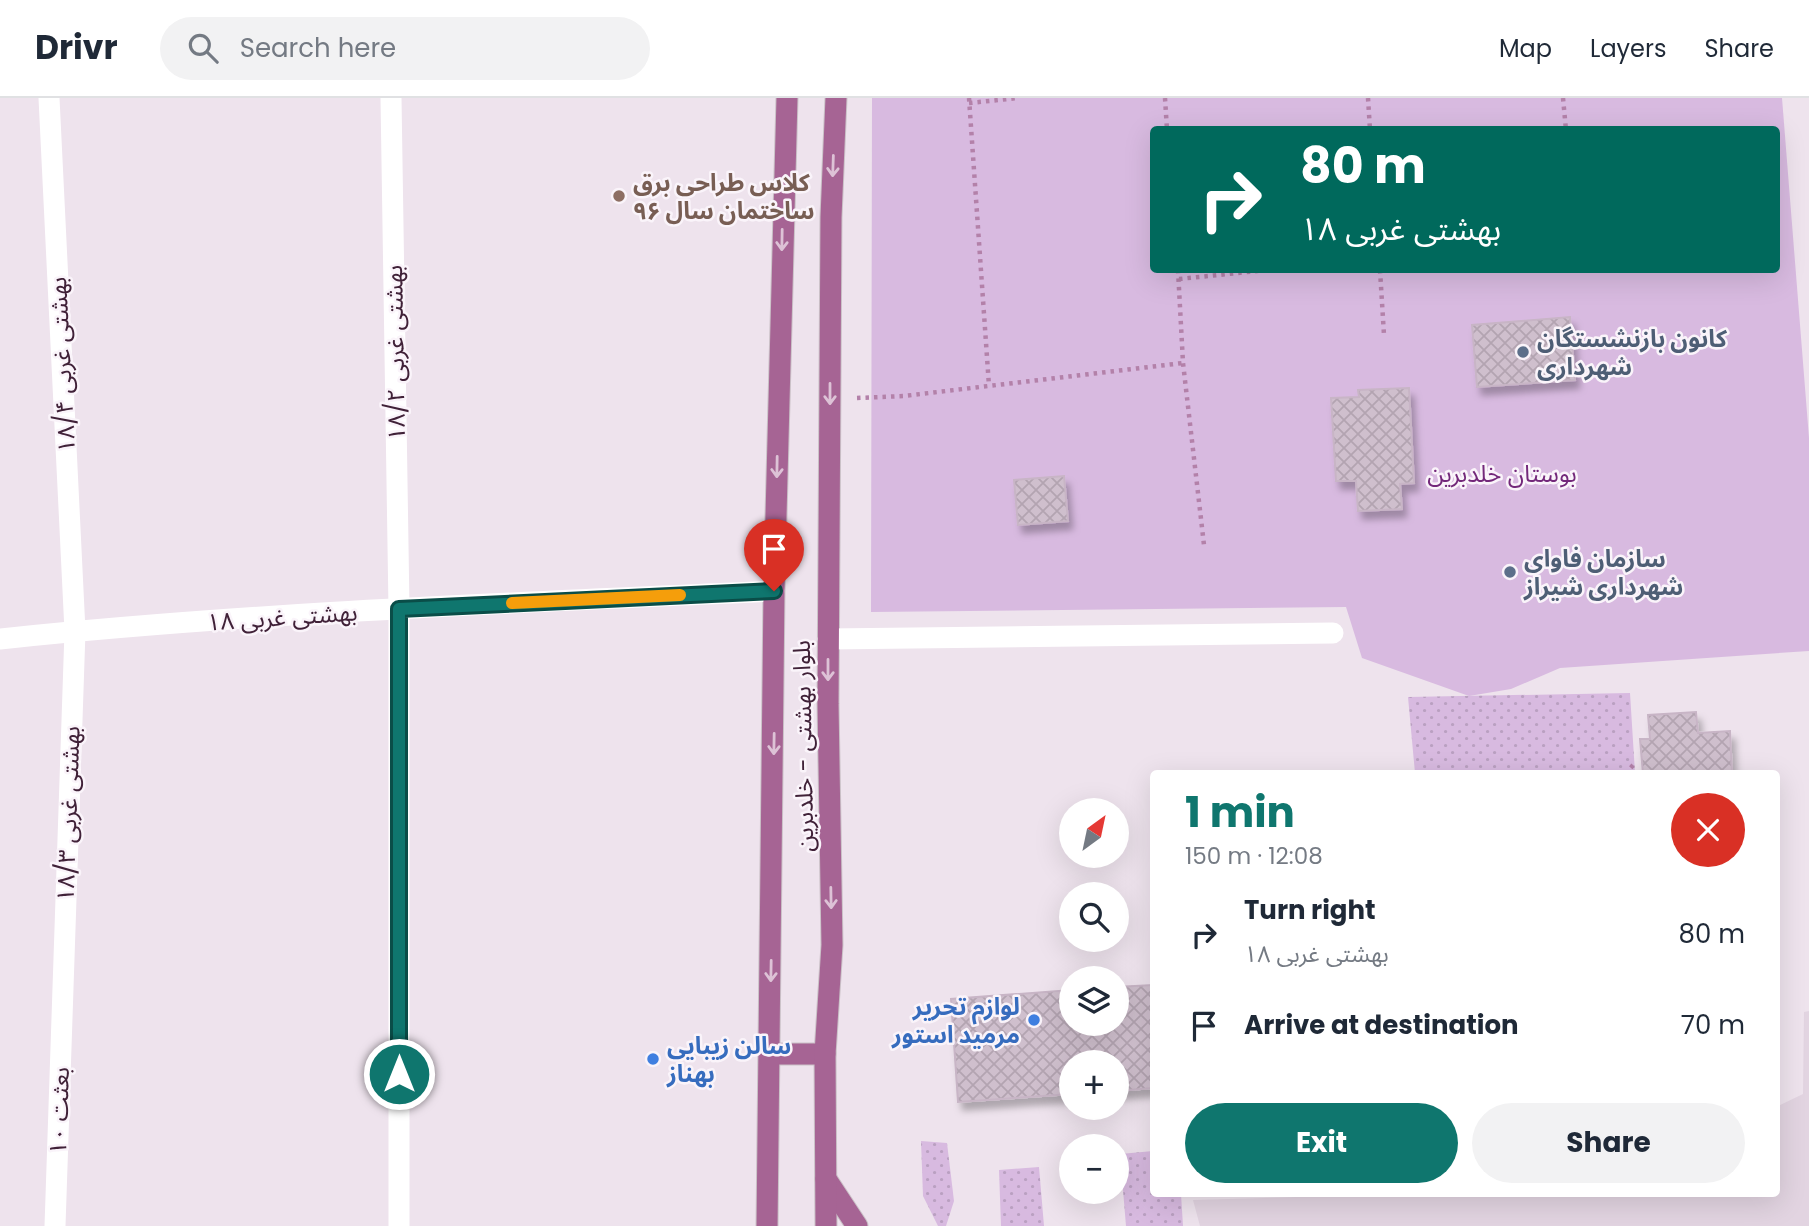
<!DOCTYPE html>
<html lang="en">
<head>
<meta charset="utf-8">
<style>
  :root { --surface:#fff; --page:#f2f2f3; --text:#1f2937; --muted:#747a83; --line:#e0e1e3; --accent:#0f766e }
  body { margin:0; font-family:Poppins,"Noto Sans Arabic",sans-serif; background:var(--page); color:var(--text); height:100vh; display:flex; flex-direction:column; font-size:26px; white-space:nowrap }
  * { box-sizing:border-box; margin:0 }
  p { font-size:23px; color:var(--muted) }
  .icon { flex:none; width:38px; height:38px; fill:none; stroke:currentColor; stroke-width:2; stroke-linecap:round; stroke-linejoin:round }
  .map { position:relative; flex:1; overflow:hidden }
  .drawer { position:absolute; left:1150px; top:672px; width:630px; height:427px; display:flex; flex-direction:column; background:var(--surface); border-radius:7px; box-shadow:0 7px 28px #0002 }
  .drawer>* { flex:none }
  .hud { position:absolute; left:1150px; top:28px; width:630px; height:147px; border-radius:7px; box-shadow:0 7px 28px #0002; background:#00695c; color:#fff; overflow:hidden }
  .needle { width:46px; rotate:33deg }
  .tools { position:absolute; left:1059px; top:700px; display:grid; gap:14px }
  .tools a { display:grid; place-items:center; width:70px; height:70px; border-radius:50%; background:var(--surface); box-shadow:0 7px 28px #0002; font-size:35px }
  .pin { position:absolute; display:grid; place-items:center; width:60px; height:60px; color:#fff; margin:-72px -30px; border-radius:50% 50% 50% 0; rotate:-45deg; box-shadow:0 0 7px #0007 }
  .pin .icon { rotate:45deg }
  .me { position:absolute; width:77px; margin:-38px; rotate:0deg; stroke-linejoin:round; filter:drop-shadow(0 0 5px #0008) }
  .turn { display:flex; align-items:center; gap:24px; height:147px; padding:0 35px; font-size:32px }
  .turn .icon { width:91px; height:91px; stroke-width:2.5 }
  .turn b { display:block; font-size:49px; line-height:60px }
  .round { display:grid; place-items:center; flex:none; width:74px; height:74px; border-radius:37px; background:var(--page) }
  .summary { display:flex; align-items:center; justify-content:space-between; height:119px; padding:0 35px }
  h1 { font-size:42px; font-weight:700; line-height:52px; color:var(--accent) }
  .primary-button { display:flex; gap:14px; margin-top:auto; padding:14px 35px }
  .primary-button a { flex:1; height:80px; border-radius:42px; background:var(--accent); color:#fff; font-size:28px; font-weight:700; line-height:80px; text-align:center }
  .primary-button a+a { background:var(--page); color:var(--text) }
  ul { padding:0; list-style:none }
  li { display:flex; align-items:center; gap:21px; height:91px; padding:0 35px }
  li div { flex:1 }
  li b { display:block; font-size:26px }
  li em { font-style:normal }
  header { display:flex; align-items:center; gap:42px; box-sizing:border-box; height:98px; padding:0 35px; background:var(--surface); border-bottom:2px solid var(--line) }
  header strong { font-size:33px }
  nav { display:flex; gap:38px; margin-inline-start:auto; font-size:24px }
  .search { width:490px; height:63px; background:var(--page); display:flex; align-items:center; gap:18px; box-sizing:border-box; padding:0 24px; border-radius:38px; color:var(--muted); font-size:26px }
  .map>svg:first-child { display:block }
  .built { fill:#e2d4e1 }
  .grass { fill:url(#grass-dots) }
  .green { fill:#d8bae0; fill-rule:evenodd }
  .building { fill:url(#building-cross-hatch); stroke:#c8b5c6; stroke-width:2; filter:url(#shadow) }
  .lines { fill:none; stroke-linecap:round; stroke-linejoin:round }
  .major-casing { stroke:#cac1c7; stroke-width:23 }
  .path { stroke:#b381a9; stroke-width:4.5; stroke-dasharray:3.5 5; stroke-linecap:butt }
  .minor { stroke:#fff; stroke-width:21 }
  .major { stroke:#a66494; stroke-width:21 }
  .oneway { stroke:#ddc2d6 }
  .route-casing { stroke:#0a4d48; stroke-width:18 }
  .route { stroke:#0f766e; stroke-width:12 }
  .slow { stroke:#f59e0b; stroke-width:12 }
  .education-dot { fill:#8d6e63; stroke:#faf4fa; stroke-width:2.5 }
  .service-dot { fill:#5c6f8a; stroke:#faf4fa; stroke-width:2.5 }
  .shop-dot { fill:#3f7fe0; stroke:#faf4fa; stroke-width:2.5 }
  .labels { text-anchor:middle; dominant-baseline:central; stroke-width:5; stroke-linejoin:round; paint-order:stroke }
  .education-label { font-size:24px; font-weight:bold; fill:#785e54; stroke:#faf4fa; text-anchor:start }
  .service-label { font-size:24px; font-weight:bold; fill:#4e5e75; stroke:#faf4fa; text-anchor:start }
  .street-label { font-size:24px; fill:#402138; stroke:#faf4fa }
  .park-label { font-size:24px; fill:#73287a; stroke:#faf4fa }
  .shop-label { font-size:24px; font-weight:bold; fill:#366cbe; stroke:#faf4fa; text-anchor:end }
</style>
</head>
<body>
<header>
<strong>Drivr</strong>
<div class="search"><svg class="icon" aria-label="search" viewBox="0 0 24 24"><circle cx="10" cy="10" r="6"/><path d="M15 15l6 6"/></svg>Search here</div>
<nav><a>Map</a><a>Layers</a><a>Share</a></nav>
</header>
<div class="map">
<svg width="1809" height="1128" viewBox="0 0 1809 1128">
  <defs>
    <pattern id="grass-dots" width="8" height="8" patternUnits="userSpaceOnUse" patternTransform="scale(1.75)"><rect width="8" height="8" fill="#d8bae0"/><path d="M2 2h.1M6 6h.1" fill="none" stroke="#baa0c1" stroke-width="1.8" stroke-linecap="round"/></pattern>
    <pattern id="building-cross-hatch" width="8" height="8" patternUnits="userSpaceOnUse" patternTransform="scale(1.75)"><rect width="8" height="8" fill="#cfbfcd"/><path d="M0 0l8 8M0 8l8-8" fill="none" stroke="#b3a4b1"/></pattern>
    <filter id="shadow"><feDropShadow dx="4.5" dy="8" stdDeviation="3.5" flood-color="#0004"/></filter>
  </defs>
  <rect width="100%" height="100%" fill="#eee3ed"/>
  <polygon class="built" points="1809,913 1809,1128 1200,1128 1193,1102 1403,1096 1776,1096 1776,1009 1803,996 1804,914"/>
  <g class="grass">
    <polygon points="1630,595 1635,675 1415,675 1408,599"/>
    <polygon points="921,1043 947,1045 954,1103 946,1128 938,1128 923,1098"/>
    <polygon points="1153,1053 1153,1096 1181,1096 1183,1128 1126,1128 1120,1056"/>
    <polygon points="1039,1069 1044,1128 1001,1128 999,1072"/>
  </g>
  <path class="green" d="M872,0H1782L1809,340V553L1560,570L1511,591L1469,598L1362,560L1346,509L871,514ZM1153,32H1776V172H1153Z"/>
  <g class="building">
    <polygon points="1570,219 1575,282 1477,289 1472,227"/>
    <polygon points="1409,290 1414,385 1400,386 1402,411 1358,413 1356,383 1336,383 1331,300 1359,299 1358,292"/>
    <polygon points="1064,378 1068,423 1018,427 1014,382"/>
    <polygon points="1696,614 1698,635 1730,633 1732,676 1643,676 1640,641 1650,641 1648,617"/>
    <polygon points="1153,887 1153,990 1116,993 1116,964 1071,964 1071,996 958,1004 951,901 1071,892 1071,926 1116,926 1116,889"/>
  </g>
  <g class="lines">
    <g class="major-casing">
      <g id="major">
        <polyline points="770,956 825,956"/>
        <polyline points="826,1081 857,1128"/>
        <polyline points="767,1128 774,493 787,0"/>
        <polyline points="826,1128 825,956 832,847 828,606 831,119 836,0"/>
      </g>
    </g>
    <g class="path">
      <polyline points="969,0 989,288"/>
      <polyline points="1165,0 1167,32"/>
      <polyline points="1368,0 1370,32"/>
      <polyline points="1563,0 1566,32"/>
      <polyline points="969,5 1018,0"/>
      <polyline points="1178,172 1183,265 1204,447"/>
      <polyline points="1380,172 1384,237"/>
      <polyline points="1179,181 1267,172"/>
      <polyline points="857,300 904,298 1183,265"/>
      <polyline points="1625,676 1635,665"/>
    </g>
    <g class="minor">
      <polyline points="49,0 75,533 55,1128"/>
      <polyline points="391,0 399,511 399,1128"/>
      <path d="M0,541C257,514 516,505 774,493"/>
      <polyline points="828,541 1333,535"/>
    </g>
    <use href="#major" class="major"/>
  </g>
  <defs><path id="oneway-shaft" d="M-6 0H5M1.5-3L5.5 0L1.5 3" fill="none" stroke-width="1.6" stroke-linecap="round" stroke-linejoin="round" transform="scale(1.75)"/></defs>
  <g class="oneway">
    <use href="#oneway-shaft" transform="translate(833 68) rotate(92)"/>
    <use href="#oneway-shaft" transform="translate(782 142) rotate(91)"/>
    <use href="#oneway-shaft" transform="translate(830 296) rotate(90)"/>
    <use href="#oneway-shaft" transform="translate(777 369) rotate(91)"/>
    <use href="#oneway-shaft" transform="translate(828 572) rotate(90)"/>
    <use href="#oneway-shaft" transform="translate(774 646) rotate(91)"/>
    <use href="#oneway-shaft" transform="translate(831 800) rotate(89)"/>
    <use href="#oneway-shaft" transform="translate(771 873) rotate(91)"/>
  </g>
  <g class="lines">
    <g class="route-casing">
      <polyline id="route" points="399,976 399,511 774,493"/>
    </g>
    <use href="#route" class="route"/>
    <polyline class="slow" points="512,505 680,497"/>
  </g>
  <circle class="education-dot" cx="619" cy="98" r="7"/>
  <g class="service-dot">
    <circle cx="1523" cy="254" r="7"/>
    <circle cx="1510" cy="474" r="7"/>
  </g>
  <g class="shop-dot">
    <circle cx="1034" cy="922" r="7"/>
    <circle cx="653" cy="961" r="7"/>
  </g>
  <g class="labels">
    <g class="education-label">
      <text x="633" y="84">کلاس طراحی برق<tspan x="633" dy="28">ساختمان سال ۹۶</tspan></text>
    </g>
    <g class="service-label">
      <text x="1537" y="240">کانون بازنشستگان<tspan x="1537" dy="28">شهرداری</tspan></text>
      <text x="1524" y="460">سازمان فاوای<tspan x="1524" dy="28">شهرداری شیراز</tspan></text>
    </g>
    <g class="street-label">
      <text transform="translate(395 255) rotate(-91)">بهشتی غربی ۱۸/۲</text>
      <text transform="translate(62 267) rotate(-93)">بهشتی غربی ۱۸/۴</text>
      <text transform="translate(282 519) rotate(-4)">بهشتی غربی ۱۸</text>
      <text transform="translate(803 648) rotate(-91)">بلوار بهشتی - خلدبرین</text>
      <text transform="translate(68 716) rotate(-88)">بهشتی غربی ۱۸/۳</text>
      <text transform="translate(59 1013) rotate(-88)">۱۰ بعثت</text>
    </g>
    <g class="park-label">
      <text x="1502" y="375">بوستان خلدبرین</text>
    </g>
    <g class="shop-label">
      <text x="1020" y="908">لوازم تحریر<tspan x="1020" dy="28">مرمید استور</tspan></text>
      <text x="667" y="947" text-anchor="start">سالن زیبایی<tspan x="667" dy="28">بهناز</tspan></text>
    </g>
  </g>
</svg>
<div class="tools">
<a><svg class="needle" viewBox="-14 -14 28 28"><path d="M0-13l5 13h-10z" fill="#e53935"/><path d="M0 13l5-13h-10z" fill="#747a83"/></svg></a>
<a><svg class="icon" aria-label="search" viewBox="0 0 24 24"><circle cx="10" cy="10" r="6"/><path d="M15 15l6 6"/></svg></a>
<a><svg class="icon" aria-label="layers" viewBox="0 0 24 24"><path d="M12 4l9 5-9 5-9-5zM3 14l9 5 9-5"/></svg></a>
<a>+</a>
<a>−</a>
</div>
<div class="pin" style="left:774px;top:493px;background:#d93025"><svg class="icon" aria-label="arrive" viewBox="0 0 24 24"><path d="M6 21V4h12l-3 4 3 4H6"/></svg></div>
<svg class="me" style="left:399px;top:976px" viewBox="-20 -20 40 40"><circle r="17" fill="#0f766e" stroke="#fff" stroke-width="3"/><path d="M0-11L8 9 0 5-8 9z" fill="#fff"/></svg>
<div class="hud">
<div class="turn"><svg class="icon" aria-label="right" viewBox="0 0 24 24"><path d="M7 20v-9h11M14 6l5 5-5 5"/></svg><div><b>80 m</b>بهشتی غربی ۱۸</div></div>
</div>
<section class="drawer">
<div class="summary"><div><h1>1 min</h1><p>150 m · 12:08</p></div><a class="round" style="background:#d93025;color:#fff"><svg class="icon" aria-label="close" viewBox="0 0 24 24"><path d="M6 6l12 12M18 6L6 18"/></svg></a></div>
<ul>
<li><svg class="icon" aria-label="right" viewBox="0 0 24 24"><path d="M7 20v-9h11M14 6l5 5-5 5"/></svg><div><b>Turn right</b><p>بهشتی غربی ۱۸</p></div><em>80 m</em></li>
<li><svg class="icon" aria-label="arrive" viewBox="0 0 24 24"><path d="M6 21V4h12l-3 4 3 4H6"/></svg><div><b>Arrive at destination</b></div><em>70 m</em></li>
</ul>
<div class="primary-button"><a>Exit</a><a>Share</a></div>
</section>
</div>
</body>
</html>
